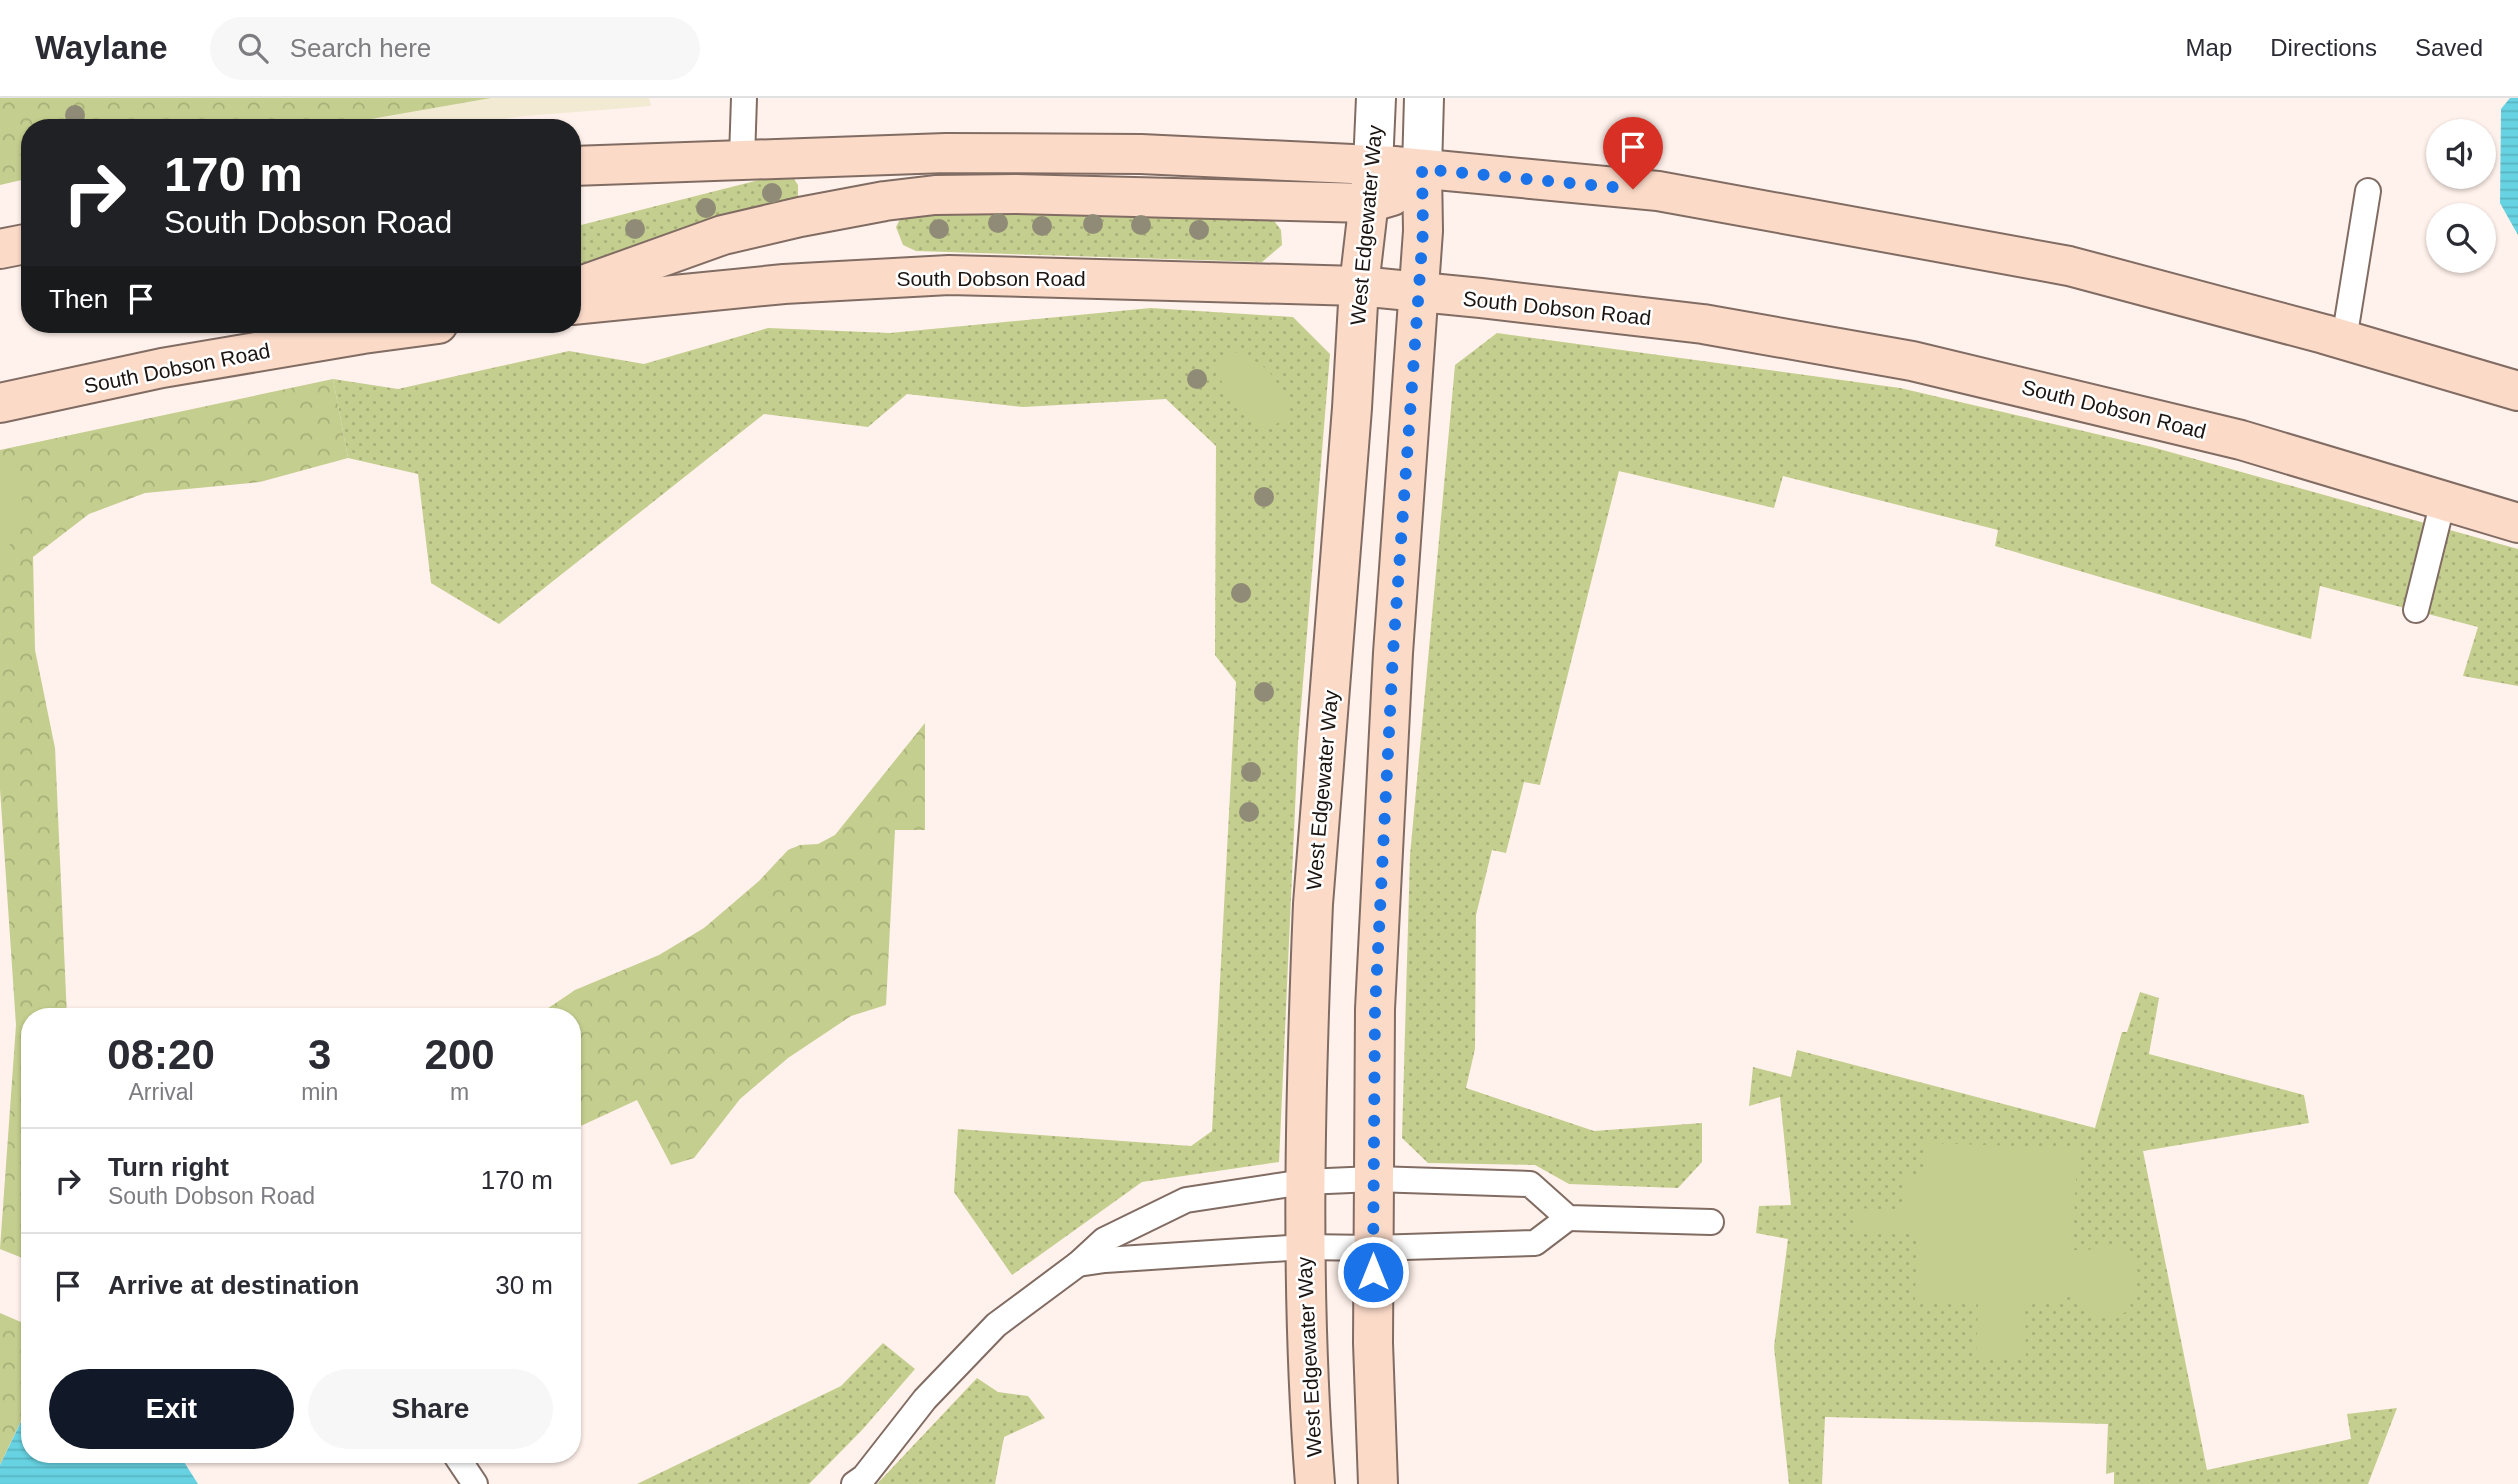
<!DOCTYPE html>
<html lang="en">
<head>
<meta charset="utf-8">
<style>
  :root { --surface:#fff; --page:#f7f7f7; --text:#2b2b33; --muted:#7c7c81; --line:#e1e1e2; --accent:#111827 }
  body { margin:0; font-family:Helvetica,sans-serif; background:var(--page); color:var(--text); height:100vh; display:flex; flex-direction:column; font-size:26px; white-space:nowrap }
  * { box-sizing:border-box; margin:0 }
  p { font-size:23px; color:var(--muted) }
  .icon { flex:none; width:38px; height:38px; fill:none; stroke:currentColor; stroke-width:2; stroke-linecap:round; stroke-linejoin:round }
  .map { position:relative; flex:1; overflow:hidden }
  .panel { position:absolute; left:21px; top:910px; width:560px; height:455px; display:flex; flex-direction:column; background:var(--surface); border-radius:28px; box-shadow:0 2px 5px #0004 }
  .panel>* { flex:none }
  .hud { position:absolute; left:21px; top:21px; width:560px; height:214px; border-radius:28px; box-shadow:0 2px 5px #0004; background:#202124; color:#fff; overflow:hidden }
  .fabs { position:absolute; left:2426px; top:21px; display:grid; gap:14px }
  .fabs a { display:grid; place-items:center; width:70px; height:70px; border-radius:50%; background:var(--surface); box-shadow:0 2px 5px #0004; font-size:35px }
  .pin { position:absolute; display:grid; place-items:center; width:60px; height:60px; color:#fff; margin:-72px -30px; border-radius:50% 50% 50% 0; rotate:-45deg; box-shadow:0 0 7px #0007 }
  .pin .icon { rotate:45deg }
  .me { position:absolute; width:77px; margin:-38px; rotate:0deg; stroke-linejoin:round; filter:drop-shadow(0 0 5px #0008) }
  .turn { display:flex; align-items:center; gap:24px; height:147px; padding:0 28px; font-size:32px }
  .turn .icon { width:91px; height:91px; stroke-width:2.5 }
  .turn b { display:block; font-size:49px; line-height:60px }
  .then { display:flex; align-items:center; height:66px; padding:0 28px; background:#0003; gap:14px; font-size:26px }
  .eta { display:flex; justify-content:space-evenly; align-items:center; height:119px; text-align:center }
  .eta b { font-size:42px; font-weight:700; line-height:49px }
  .primary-button { display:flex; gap:14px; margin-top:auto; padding:14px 28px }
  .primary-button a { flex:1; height:80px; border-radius:42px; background:var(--accent); color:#fff; font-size:28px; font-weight:700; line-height:80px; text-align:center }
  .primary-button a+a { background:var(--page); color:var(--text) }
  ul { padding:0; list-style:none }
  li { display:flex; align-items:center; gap:21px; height:105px; padding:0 28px; border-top:2px solid var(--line) }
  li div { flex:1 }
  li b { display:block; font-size:26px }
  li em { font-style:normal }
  header { display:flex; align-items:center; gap:42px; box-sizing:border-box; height:98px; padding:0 35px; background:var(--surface); border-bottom:2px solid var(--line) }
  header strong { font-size:33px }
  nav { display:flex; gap:38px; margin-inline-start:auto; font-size:24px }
  .search { width:490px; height:63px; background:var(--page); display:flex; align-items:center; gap:18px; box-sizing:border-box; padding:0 24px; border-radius:38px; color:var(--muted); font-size:26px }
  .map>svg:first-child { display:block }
  .commercial { fill:#f3ead4 }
  .grass { fill:url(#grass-dots) }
  .park { fill:url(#park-crowns) }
  .garden { fill:#c4ce8e }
  .water { fill:url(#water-rules) }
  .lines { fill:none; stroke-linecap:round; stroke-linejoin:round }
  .lane-casing { stroke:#806c63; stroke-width:28 }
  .street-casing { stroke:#806c63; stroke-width:42 }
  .secondary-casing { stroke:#806c63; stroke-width:42 }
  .lane { stroke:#fff; stroke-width:24 }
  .street { stroke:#fff; stroke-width:38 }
  .secondary { stroke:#fbdac8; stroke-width:38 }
  .tree { fill:#8f8b76 }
  .route { stroke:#1a73e8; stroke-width:12; stroke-dasharray:0 21.6 }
  .labels { text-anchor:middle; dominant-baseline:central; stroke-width:5; stroke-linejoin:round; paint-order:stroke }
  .street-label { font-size:21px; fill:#1c1511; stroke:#fff }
</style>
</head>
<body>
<header>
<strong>Waylane</strong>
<div class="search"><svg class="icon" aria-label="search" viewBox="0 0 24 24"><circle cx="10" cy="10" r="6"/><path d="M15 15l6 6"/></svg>Search here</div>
<nav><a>Map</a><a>Directions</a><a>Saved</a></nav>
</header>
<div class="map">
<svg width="2518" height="1386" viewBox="0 0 2518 1386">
  <defs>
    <pattern id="grass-dots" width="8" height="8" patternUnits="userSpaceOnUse" patternTransform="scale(1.75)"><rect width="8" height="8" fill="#c4ce8e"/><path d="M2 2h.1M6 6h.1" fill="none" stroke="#a8b079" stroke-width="1.8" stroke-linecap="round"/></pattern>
    <pattern id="park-crowns" width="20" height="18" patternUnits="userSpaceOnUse" patternTransform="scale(1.75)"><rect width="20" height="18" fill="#c4ce8e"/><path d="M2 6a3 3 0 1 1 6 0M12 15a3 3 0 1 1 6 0" fill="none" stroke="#a8b079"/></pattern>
    <pattern id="water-rules" width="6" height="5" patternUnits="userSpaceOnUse" patternTransform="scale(1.75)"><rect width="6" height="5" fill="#67d3e2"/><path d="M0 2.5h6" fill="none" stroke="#59b4c1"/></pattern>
  </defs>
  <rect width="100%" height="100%" fill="#fff1eb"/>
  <polygon class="commercial" points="16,0 649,0 651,8 526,18 434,30 30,30"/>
  <g class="grass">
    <polygon points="779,77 792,78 798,87 798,101 572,177 572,132 581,127"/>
    <polygon points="904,113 1272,120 1281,132 1282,147 1262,164 916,153 903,147 896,129"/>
    <polygon points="1151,210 1293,219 1330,256 1298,645 1279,1064 1142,1084 1012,1177 954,1094 958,1031 1191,1048 1212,1033 1236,584 1215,557 1216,348 1166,301 1023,309 907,296 868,329 764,316 499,526 431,485 418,376 348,360 333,281 398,291 569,253 644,266 768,230 890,235"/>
    <polygon points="1497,235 1900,290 2152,349 2518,451 2518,588 2463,578 2478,529 2320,488 2311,541 1995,448 1998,432 1783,378 1774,410 1619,373 1540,687 1524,684 1506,755 1492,752 1476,817 1475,951 1466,990 1594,1033 1702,1025 1702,1064 1678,1090 1569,1086 1535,1067 1428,1065 1402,1040 1410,758 1455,267"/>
    <polygon points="2140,894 2159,900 2149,956 2304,997 2309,1025 2143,1053 2207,1372 2351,1341 2347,1316 2397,1310 2368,1386 2114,1386 2114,1374 2106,1376 2108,1326 1825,1319 1822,1386 1789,1386 1774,1249 1788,1141 1756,1135 1759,1108 1791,1107 1780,999 1749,1008 1753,969 1791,979 1797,952 2095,1030 2122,934 2127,934"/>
    <polygon points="883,1245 915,1271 863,1331 809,1386 637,1386 841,1288"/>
    <polygon points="977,1280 998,1294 1028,1298 1045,1320 1004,1339 995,1386 877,1386"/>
  </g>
  <g class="park">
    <polygon points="0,0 491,0 319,30 30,30 30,80 0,87"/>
    <polygon points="333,281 348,360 260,384 145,395 89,416 33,459 35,552 55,650 67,919 30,919 30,1163 0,1151 16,927 0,691 0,352"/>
    <polygon points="925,625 925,732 895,732 886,907 851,918 788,960 740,1001 694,1060 671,1067 637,1002 572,1032 572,919 535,919 575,892 659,857 704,830 759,783 788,752 800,747 818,746 835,737"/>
    <polygon points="0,1215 30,1228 30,1304 0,1367"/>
  </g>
  <g class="garden">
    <path d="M1243,254L1268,272L1290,303L1287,320L1276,326L1260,329C1233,310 1223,297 1217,265L1227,255Z"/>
    <path d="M9,368C29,389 26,440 0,455V369Z"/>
    <path d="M1925,1045L2078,1050L2072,1152C2076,1152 2083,1153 2088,1152C2096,1150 2100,1146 2109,1146C2140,1149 2145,1183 2128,1204L2133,1211C2101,1226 2088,1219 2067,1195L2066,1206L2025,1204L2026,1262L1976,1259L1978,1205L1915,1203L1917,1136L1854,1134V1110L1905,1112L1906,1078L1924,1079Z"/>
  </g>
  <g class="water">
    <polygon points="2510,0 2518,0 2518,137 2500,105 2501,11"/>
    <polygon points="30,1305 30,1356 179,1356 198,1386 0,1386 0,1367"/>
  </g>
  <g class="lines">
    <g class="lane-casing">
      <g id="lane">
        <polyline points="742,60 744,0"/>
        <polyline points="2344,242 2368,93"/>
        <polyline points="2416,512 2443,403"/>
        <polyline points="1078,1166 1105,1162 1304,1149 1373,1150 1535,1145 1568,1120"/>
        <polyline points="455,1356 475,1386"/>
        <polyline points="854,1386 864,1379 925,1301 996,1227 1078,1166 1104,1142 1186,1102 1304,1084 1374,1081 1530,1086 1568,1120 1711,1124"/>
      </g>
    </g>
    <g class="street-casing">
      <g id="street">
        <polyline points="1373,68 1376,0"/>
        <polyline points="1422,71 1424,0"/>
      </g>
    </g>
    <g class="secondary-casing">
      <g id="secondary">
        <polyline points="572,68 946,55 1141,56 1394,68 1658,93 2069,168 2324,236 2518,293"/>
        <polyline points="0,151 30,145"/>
        <polyline points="572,191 723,137 800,119 885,103 935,97 1015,96 1368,105 1392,98"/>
        <polyline points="572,207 784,186 949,177 1359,188 1481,200 1703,226 1912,263 2241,342 2518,425"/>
        <polyline points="0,305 162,270 363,236 438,226"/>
        <path d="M1315,1386C1300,1193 1305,1000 1313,806L1352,310L1359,188L1373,68"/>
        <polyline points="1378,1386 1373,1245 1375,911 1393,555 1423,133 1422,71"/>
      </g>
    </g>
    <use href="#lane" class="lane"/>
    <use href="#street" class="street"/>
    <use href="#secondary" class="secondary"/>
  </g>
  <g class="tree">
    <circle cx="75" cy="17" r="10"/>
    <circle cx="772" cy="95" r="10"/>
    <circle cx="706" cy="110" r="10"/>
    <circle cx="998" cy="125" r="10"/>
    <circle cx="1093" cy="126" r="10"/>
    <circle cx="1141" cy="127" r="10"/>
    <circle cx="1042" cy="128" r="10"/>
    <circle cx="635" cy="131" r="10"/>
    <circle cx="939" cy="131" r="10"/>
    <circle cx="1199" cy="132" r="10"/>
    <circle cx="1197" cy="281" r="10"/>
    <circle cx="1264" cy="399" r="10"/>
    <circle cx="1241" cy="495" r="10"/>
    <circle cx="1264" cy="594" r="10"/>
    <circle cx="1251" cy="674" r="10"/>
    <circle cx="1249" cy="714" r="10"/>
  </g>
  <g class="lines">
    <polyline class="route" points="1373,1174 1375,911 1393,555 1423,133 1422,71 1633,91"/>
  </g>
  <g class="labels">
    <g class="street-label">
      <text transform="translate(1366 127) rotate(-85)">West Edgewater Way</text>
      <text x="991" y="180">South Dobson Road</text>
      <text transform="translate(1557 210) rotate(6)">South Dobson Road</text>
      <text transform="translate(177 270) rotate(-11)">South Dobson Road</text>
      <text transform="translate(2114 311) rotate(14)">South Dobson Road</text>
      <text transform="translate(1322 692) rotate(-85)">West Edgewater Way</text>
      <text transform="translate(1309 1259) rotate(-93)">West Edgewater Way</text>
    </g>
  </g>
</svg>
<div class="fabs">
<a><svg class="icon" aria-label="sound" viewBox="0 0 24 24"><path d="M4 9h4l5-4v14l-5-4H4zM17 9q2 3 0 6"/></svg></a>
<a><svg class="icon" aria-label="search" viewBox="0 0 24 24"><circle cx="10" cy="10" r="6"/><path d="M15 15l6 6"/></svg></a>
</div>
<div class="pin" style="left:1633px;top:91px;background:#d93025"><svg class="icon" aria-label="arrive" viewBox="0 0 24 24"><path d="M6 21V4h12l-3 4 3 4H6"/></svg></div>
<svg class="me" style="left:1373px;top:1174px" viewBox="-20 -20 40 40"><circle r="17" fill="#1a73e8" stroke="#fff" stroke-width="3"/><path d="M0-11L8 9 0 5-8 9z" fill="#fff"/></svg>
<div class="hud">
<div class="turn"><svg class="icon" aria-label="right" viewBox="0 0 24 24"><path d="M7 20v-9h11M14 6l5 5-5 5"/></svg><div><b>170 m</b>South Dobson Road</div></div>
<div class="then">Then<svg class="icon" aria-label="arrive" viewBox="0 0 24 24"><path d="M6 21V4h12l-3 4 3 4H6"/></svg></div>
</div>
<section class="panel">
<div class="eta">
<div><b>08:20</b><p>Arrival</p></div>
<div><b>3</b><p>min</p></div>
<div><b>200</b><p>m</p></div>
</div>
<ul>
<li><svg class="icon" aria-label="right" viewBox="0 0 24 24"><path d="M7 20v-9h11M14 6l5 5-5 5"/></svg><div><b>Turn right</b><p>South Dobson Road</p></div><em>170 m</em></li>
<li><svg class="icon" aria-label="arrive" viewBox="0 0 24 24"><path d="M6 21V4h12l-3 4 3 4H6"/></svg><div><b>Arrive at destination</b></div><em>30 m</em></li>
</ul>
<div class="primary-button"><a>Exit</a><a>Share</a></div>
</section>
</div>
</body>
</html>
